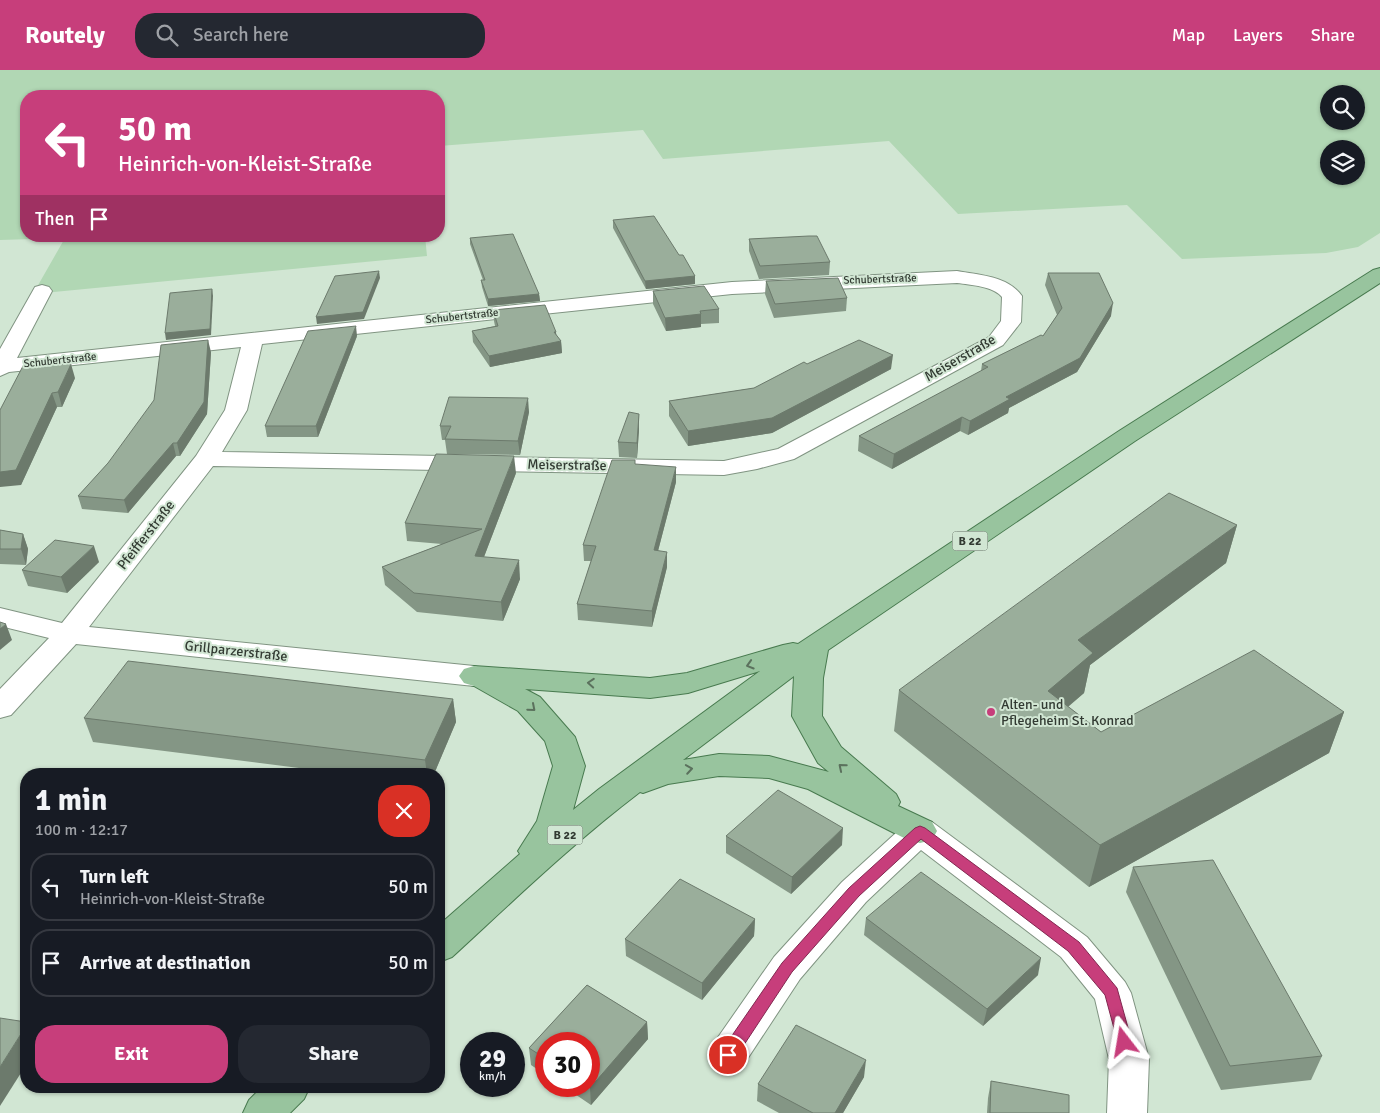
<!DOCTYPE html>
<html lang="en">
<head>
<meta charset="utf-8">
<style>
  :root { --surface:#171b24; --page:#242831; --text:#f1f3f6; --muted:#9ea1a6; --line:#363941; --accent:#c73e7b }
  body { margin:0; font-family:Signika,sans-serif; background:var(--page); color:var(--text); height:100vh; display:flex; flex-direction:column; font-size:19px; white-space:nowrap }
  * { box-sizing:border-box; margin:0 }
  p { font-size:16px; color:var(--muted) }
  .icon { flex:none; width:28px; height:28px; fill:none; stroke:currentColor; stroke-width:2; stroke-linecap:round; stroke-linejoin:round }
  .map { position:relative; flex:1; overflow:hidden }
  .panel { position:absolute; left:20px; top:698px; width:425px; height:325px; display:flex; flex-direction:column; background:var(--surface); border-radius:20px; box-shadow:0 1px 4px #0004 }
  .panel>* { flex:none }
  .top-card { position:absolute; left:20px; top:20px; width:425px; height:152px; border-radius:20px; box-shadow:0 1px 4px #0004; background:#c73e7b; color:#fff; overflow:hidden }
  .controls { position:absolute; left:1320px; top:15px; display:grid; gap:10px }
  .controls a { display:grid; place-items:center; width:45px; height:45px; border-radius:50%; background:var(--surface); box-shadow:0 1px 4px #0004; font-size:25px }
  .speed { position:absolute; left:460px; top:962px; display:flex; gap:10px; font-size:25px; font-weight:700; text-align:center }
  .speed>* { display:grid; place-content:center; width:65px; height:65px; border-radius:50%; background:var(--surface); box-shadow:0 1px 4px #0004; line-height:1 }
  .speed small { font-size:12px; font-weight:400 }
  .speed .limit { border:8px solid #d22; background:#fff; color:#111 }
  .pin { position:absolute; display:grid; place-items:center; width:42px; height:42px; color:#fff; margin:-21px; border:2px solid #fff; border-radius:50%; box-shadow:0 1px 5px #0007 }
  .me { position:absolute; width:55px; margin:-28px; rotate:346deg; stroke-linejoin:round; filter:drop-shadow(0 0 4px #0008) }
  .turn { display:flex; align-items:center; gap:18px; height:105px; padding:0 15px; font-size:22px }
  .turn .icon { width:65px; height:65px; stroke-width:2.5 }
  .turn b { display:block; font-size:35px; line-height:42px }
  .then { display:flex; align-items:center; height:48px; padding:0 15px; background:#0003; gap:10px; font-size:19px }
  .round { display:grid; place-items:center; flex:none; width:52px; height:52px; border-radius:20px; background:var(--page) }
  .overview { display:flex; align-items:center; justify-content:space-between; height:85px; padding:0 15px }
  h1 { font-size:30px; font-weight:700; line-height:38px }
  .primary-button { display:flex; gap:10px; margin-top:auto; padding:10px 15px }
  .primary-button a { flex:1; height:58px; border-radius:20px; background:var(--accent); color:#fff; font-size:20px; font-weight:700; line-height:58px; text-align:center }
  .primary-button a+a { background:var(--page); color:var(--text) }
  ul { padding:0; list-style:none }
  li { display:flex; align-items:center; gap:15px; height:68px; margin:0 10px 8px; padding:0 5px; border:2px solid var(--line); border-radius:20px }
  li div { flex:1 }
  li b { display:block; font-size:19px }
  li em { font-style:normal }
  header { display:flex; align-items:center; gap:30px; box-sizing:border-box; height:70px; padding:0 25px; background:var(--accent); color:#fff }
  header strong { font-size:24px }
  nav { display:flex; gap:28px; margin-inline-start:auto; font-size:18px }
  .search { width:350px; height:45px; background:var(--page); display:flex; align-items:center; gap:12px; box-sizing:border-box; padding:0 18px; border-radius:20px; color:var(--muted); font-size:19px }
  .map>svg:first-child { display:block }
  .green { fill:#b1d7b4; fill-rule:evenodd }
  .lines { fill:none; stroke-linecap:round; stroke-linejoin:round }
  .minor-casing { stroke:#809482; stroke-width:2 }
  .major-casing { stroke:#487a4f; stroke-width:2 }
  .minor { fill:#fff; fill-rule:evenodd }
  .major { fill:#98c49e; fill-rule:evenodd }
  .wall { fill:#849685 }
  .shaded-wall { fill:#6c7a6c }
  .building { fill:#9aae9b; stroke:#6c7a6c }
  .oneway { stroke:#5b715d }
  .route { fill:#c73e7b; stroke:#812850 }
  .poi-dot { fill:#c73e7b; stroke:#d1e6d3; stroke-width:2 }
  .labels { text-anchor:middle; dominant-baseline:central; stroke-width:4; stroke-linejoin:round; paint-order:stroke }
  .far-street-label { font-size:11px; fill:#323a32; stroke:#d1e6d3 }
  .shield { fill:#d1e6d3; stroke:#626e62; stroke-width:1 }
  .shield-label { font-size:12px; font-weight:bold; fill:#323a32 }
  .street-label { font-size:14px; fill:#323a32; stroke:#d1e6d3 }
  .poi-label { font-size:14px; fill:#323a32; stroke:#d1e6d3; text-anchor:start }
</style>
</head>
<body>
<header>
<strong>Routely</strong>
<div class="search"><svg class="icon" aria-label="search" viewBox="0 0 24 24"><circle cx="10" cy="10" r="6"/><path d="M15 15l6 6"/></svg>Search here</div>
<nav><a>Map</a><a>Layers</a><a>Share</a></nav>
</header>
<div class="map">
<svg width="1380" height="1043" viewBox="0 0 1380 1043">
  <rect width="100%" height="100%" fill="#d1e6d3"/>
  <path class="green" d="M0,0H1380V163L1358,177L1326,183L1182,189L1127,135L958,144L889,71L663,89L643,60L439,76V26H26V166H425L427,186L33,224L65,168L0,170ZM1329,24H1356V51H1329ZM1329,79H1356V106H1329Z"/>
  <g class="lines">
    <g class="minor-casing">
      <g id="minor">
        <path d="M957,201C980,205 1008,206 1022,226L1021,252L1003,275L794,389L757,399L724,405L213,396L89,557L474,596L484,599L489,606L484,613L474,616L76,574L11,645L0,648V619L49,568L0,556V538L62,553L196,386L225,340L241,277L9,302L0,306V279L35,217L42,215L49,217L52,221L17,288L732,212ZM957,213C971,215 993,216 1002,227L1001,251L989,267L778,379L724,391L222,382L247,340L262,274L732,224Z"/>
        <polygon points="920,749 932,752 1087,867 1125,912 1131,923 1149,989 1147,1043 1107,1043 1109,989 1095,929 1061,887 921,780 866,832 800,909 742,997 728,1002 714,997 708,985 714,973 774,887 842,812 908,752"/>
      </g>
    </g>
    <g class="major-casing">
      <g id="major">
        <path d="M1380,198V213L1135,371L828,580L823,608L822,646L841,677L896,724L900,732L898,736L932,752L937,761L932,770L920,773L908,770L808,719L769,708L719,706L668,714L643,723L640,722C573,773 513,831 452,887L439,892V855L520,784L518,781L537,751L553,696L545,671L518,641L474,616L464,613L459,606L464,599L474,596L650,608L687,603L783,575L793,573L798,574L1119,361L1373,200ZM760,601L599,719L573,740L585,696L575,667L540,627L525,619L650,628L688,623ZM794,606L792,646L818,693L829,702L769,686L719,684L683,690Z"/>
        <polygon points="263,1016 310,1016 304,1029 290,1043 243,1043 249,1030"/>
      </g>
    </g>
    <use href="#minor" class="minor"/>
    <use href="#major" class="major"/>
  </g>
  <g class="wall">
    <polygon points="613,150 679,185 695,206 695,214 646,219 613,158"/>
    <polygon points="470,168 539,224 540,231 488,236 482,217 481,210 483,210 470,174"/>
    <polygon points="749,169 830,192 829,205 759,209 749,181"/>
    <polygon points="1048,203 1111,246 1077,302 1009,338 1008,343 968,365 960,361 892,399 858,381 859,366 981,301 982,294 1043,266 1057,245 1045,215"/>
    <polygon points="766,211 847,228 846,241 774,248 765,224"/>
    <polygon points="653,221 719,239 719,253 701,254 701,257 666,261 653,234"/>
    <polygon points="493,240 556,262 556,265 561,271 562,283 490,297 473,272 472,261 495,256 494,251"/>
    <polygon points="357,266 318,367 267,367 265,356"/>
    <polygon points="211,282 207,344 180,386 176,386 128,443 82,439 78,426"/>
    <polygon points="807,294 891,299 772,363 688,376 669,346 669,331 754,318"/>
    <polygon points="75,308 62,337 57,337 21,415 0,340"/>
    <polygon points="529,342 520,385 447,384 445,370 442,370 440,356"/>
    <polygon points="639,344 639,359 637,388 619,387 618,372"/>
    <polygon points="635,394 676,412 658,481 667,497 652,557 578,550 577,534 591,491 584,491 583,475"/>
    <polygon points="516,403 484,487 520,509 503,551 417,542 385,515 382,497 442,474 407,471 405,453"/>
    <polygon points="1237,455 1226,493 1090,595 1084,623 1068,637 1101,662 1344,642 1329,683 1089,817 894,661 899,620"/>
    <polygon points="0,460 23,464 28,479 26,495 0,494"/>
    <polygon points="99,492 67,523 28,516 22,500"/>
    <polygon points="453,629 456,652 434,704 346,704 93,672 84,648"/>
    <polygon points="726,766 842,775 791,824 726,783"/>
    <polygon points="1133,797 1322,986 1311,1010 1221,1020 1126,822"/>
    <polygon points="866,848 1038,905 983,956 864,865"/>
    <polygon points="755,849 754,866 702,930 626,886 625,869"/>
    <polygon points="587,915 647,952 648,969 591,1035 563,1016 589,1016 589,974 546,974 546,1005 531,995 529,978"/>
    <polygon points="864,1007 843,1043 779,1043 757,1031 758,1014"/>
    <polygon points="991,1011 1069,1043 987,1043 988,1028"/>
  </g>
  <g class="shaded-wall">
    <polygon points="379,201 380,208 364,249 317,254 316,247"/>
    <polygon points="695,206 695,214 646,219 645,211"/>
    <polygon points="212,219 213,226 211,265 166,270 165,263"/>
    <polygon points="539,224 540,231 488,236 488,229"/>
    <polygon points="1113,233 1111,246 1077,302 1009,338 1008,343 968,365 970,351"/>
    <polygon points="701,244 701,257 666,261 665,248"/>
    <polygon points="356,256 357,266 318,367 316,356"/>
    <polygon points="554,262 556,262 557,272 561,271 562,283 490,297 489,286"/>
    <polygon points="208,270 211,282 207,344 180,386 177,373"/>
    <polygon points="893,285 891,299 772,363 688,376 688,361"/>
    <polygon points="71,294 75,308 62,337 58,322"/>
    <polygon points="52,323 57,337 21,415 0,417 0,402"/>
    <polygon points="528,328 529,342 520,385 518,371"/>
    <polygon points="639,344 639,359 637,388 637,373"/>
    <polygon points="962,347 960,361 892,399 894,384"/>
    <polygon points="173,373 176,386 128,443 124,430"/>
    <polygon points="514,386 516,403 477,505 475,486"/>
    <polygon points="676,397 676,412 654,496 654,480"/>
    <polygon points="1237,455 1226,493 1090,595 1084,623 1039,661 1048,621 1078,570"/>
    <polygon points="23,464 28,479 26,495 21,479"/>
    <polygon points="94,476 99,492 67,523 61,507"/>
    <polygon points="667,482 667,497 652,557 652,541"/>
    <polygon points="519,490 520,509 503,551 501,532"/>
    <polygon points="6,554 12,570 0,580 0,559"/>
    <polygon points="453,629 456,652 434,704 427,704 425,690"/>
    <polygon points="1344,642 1329,683 1089,817 1100,775"/>
    <polygon points="843,758 842,775 791,824 792,807"/>
    <polygon points="755,849 754,866 702,930 702,913"/>
    <polygon points="1041,888 1038,905 983,956 987,939"/>
    <polygon points="647,952 648,969 591,1035 590,1018"/>
    <polygon points="26,956 26,995 0,1036 0,997"/>
    <polygon points="866,990 864,1007 843,1043 835,1043"/>
  </g>
  <g class="building">
    <polygon points="654,146 679,185 683,185 695,206 645,211 613,150"/>
    <polygon points="513,164 539,224 488,229 481,210 485,210 470,168"/>
    <polygon points="809,166 817,166 830,192 760,196 749,169"/>
    <polygon points="379,201 363,242 316,247 335,206"/>
    <polygon points="1048,203 1099,203 1113,233 1080,288 1006,327 1010,329 970,351 962,347 894,384 859,366 988,297 982,294 1041,265 1043,266 1062,238"/>
    <polygon points="838,208 847,228 775,234 766,211"/>
    <polygon points="704,216 719,239 700,241 701,244 665,248 653,221"/>
    <polygon points="212,219 210,259 165,263 170,223"/>
    <polygon points="545,235 556,262 554,262 561,271 489,286 472,261 498,256 493,240"/>
    <polygon points="356,256 316,356 265,356 308,261"/>
    <polygon points="208,270 204,332 177,373 173,373 124,430 78,426 108,393 154,330 161,275"/>
    <polygon points="859,270 893,285 772,348 688,361 669,331 754,318 804,292 807,294"/>
    <polygon points="71,294 58,322 52,323 16,400 0,402 0,340 23,296"/>
    <polygon points="449,327 528,328 518,371 445,369 451,356 440,356"/>
    <polygon points="629,342 639,344 637,373 618,372"/>
    <polygon points="436,384 514,386 475,486 519,490 501,532 414,523 382,497 482,459 405,453"/>
    <polygon points="612,390 635,390 635,394 676,397 654,480 667,482 652,541 577,534 596,476 583,475"/>
    <polygon points="1169,423 1237,455 1078,570 1093,583 1048,621 1101,662 1254,580 1344,642 1100,775 899,620"/>
    <polygon points="0,460 23,464 21,479 0,479"/>
    <polygon points="55,470 94,476 61,507 22,500"/>
    <polygon points="0,552 6,554 0,559"/>
    <polygon points="128,591 453,629 425,690 84,648"/>
    <polygon points="778,720 843,758 792,807 726,766"/>
    <polygon points="1213,790 1322,986 1230,996 1133,797"/>
    <polygon points="921,802 1041,888 987,939 866,848"/>
    <polygon points="680,809 755,849 702,913 625,869"/>
    <polygon points="587,915 647,952 590,1018 588,1016 589,1016 589,974 546,974 546,989 529,978"/>
    <polygon points="0,948 26,952 26,956 0,997"/>
    <polygon points="796,955 866,990 835,1043 813,1043 758,1014"/>
    <polygon points="991,1011 1069,1025 1069,1043 990,1043"/>
  </g>
  <defs><path id="oneway-chevron" d="M-2-3.5L2.5 0L-2 3.5" fill="none" stroke-width="1.6" stroke-linecap="round" stroke-linejoin="round" transform="scale(1.25)"/></defs>
  <g class="oneway">
    <use href="#oneway-chevron" transform="translate(750 595) rotate(163)"/>
    <use href="#oneway-chevron" transform="translate(591 613) rotate(-176)"/>
    <use href="#oneway-chevron" transform="translate(532 638) rotate(41)"/>
    <use href="#oneway-chevron" transform="translate(842 697) rotate(-140)"/>
    <use href="#oneway-chevron" transform="translate(689 699) rotate(-9)"/>
  </g>
  <polygon class="route" points="920,756 925,758 1079,872 1117,918 1132,972 1130,977 1124,979 1119,977 1105,925 1068,881 921,769 859,826 792,902 734,990 728,992 722,990 720,985 722,980 782,893 849,818 915,758"/>
  <circle class="poi-dot" cx="991" cy="642" r="5"/>
  <g class="labels">
    <g class="far-street-label">
      <text transform="translate(880 209) rotate(-2)">Schubertstraße</text>
      <text transform="translate(462 246) rotate(-6)">Schubertstraße</text>
      <text transform="translate(60 290) rotate(-6)">Schubertstraße</text>
    </g>
    <g class="shield">
      <rect x="952.5" y="461.5" width="35" height="19" rx="4"/>
      <rect x="547.5" y="755.5" width="35" height="19" rx="4"/>
    </g>
    <g class="shield-label">
      <text x="970" y="471">B 22</text>
      <text x="565" y="765">B 22</text>
    </g>
    <g class="street-label">
      <text transform="translate(960 288) rotate(-30)">Meiserstraße</text>
      <text transform="translate(567 395) rotate(1)">Meiserstraße</text>
      <text transform="translate(146 465) rotate(-52)">Pfeifferstraße</text>
      <text transform="translate(236 581) rotate(6)">Grillparzerstraße</text>
    </g>
    <g class="poi-label">
      <text x="1001" y="634">Alten- und<tspan x="1001" dy="16">Pflegeheim St. Konrad</tspan></text>
    </g>
  </g>
</svg>
<div class="controls">
<a><svg class="icon" aria-label="search" viewBox="0 0 24 24"><circle cx="10" cy="10" r="6"/><path d="M15 15l6 6"/></svg></a>
<a><svg class="icon" aria-label="layers" viewBox="0 0 24 24"><path d="M12 4l9 5-9 5-9-5zM3 14l9 5 9-5"/></svg></a>
</div>
<div class="speed"><div>29<small>km/h</small></div><div class="limit">30</div></div>
<div class="pin" style="left:728px;top:985px;background:#d93025"><svg class="icon" aria-label="arrive" viewBox="0 0 24 24"><path d="M6 21V4h12l-3 4 3 4H6"/></svg></div>
<svg class="me" style="left:1124px;top:972px" viewBox="-20 -20 40 40"><path d="M0-17L14 15 0 8-14 15z" fill="#c73e7b" stroke="#fff" stroke-width="4"/></svg>
<div class="top-card">
<div class="turn"><svg class="icon" aria-label="left" viewBox="0 0 24 24"><path d="M17 20v-9H6M10 6l-5 5 5 5"/></svg><div><b>50 m</b>Heinrich-von-Kleist-Straße</div></div>
<div class="then">Then<svg class="icon" aria-label="arrive" viewBox="0 0 24 24"><path d="M6 21V4h12l-3 4 3 4H6"/></svg></div>
</div>
<section class="panel">
<div class="overview"><div><h1>1 min</h1><p>100 m · 12:17</p></div><a class="round" style="background:#d93025;color:#fff"><svg class="icon" aria-label="close" viewBox="0 0 24 24"><path d="M6 6l12 12M18 6L6 18"/></svg></a></div>
<ul>
<li><svg class="icon" aria-label="left" viewBox="0 0 24 24"><path d="M17 20v-9H6M10 6l-5 5 5 5"/></svg><div><b>Turn left</b><p>Heinrich-von-Kleist-Straße</p></div><em>50 m</em></li>
<li><svg class="icon" aria-label="arrive" viewBox="0 0 24 24"><path d="M6 21V4h12l-3 4 3 4H6"/></svg><div><b>Arrive at destination</b></div><em>50 m</em></li>
</ul>
<div class="primary-button"><a>Exit</a><a>Share</a></div>
</section>
</div>
</body>
</html>
